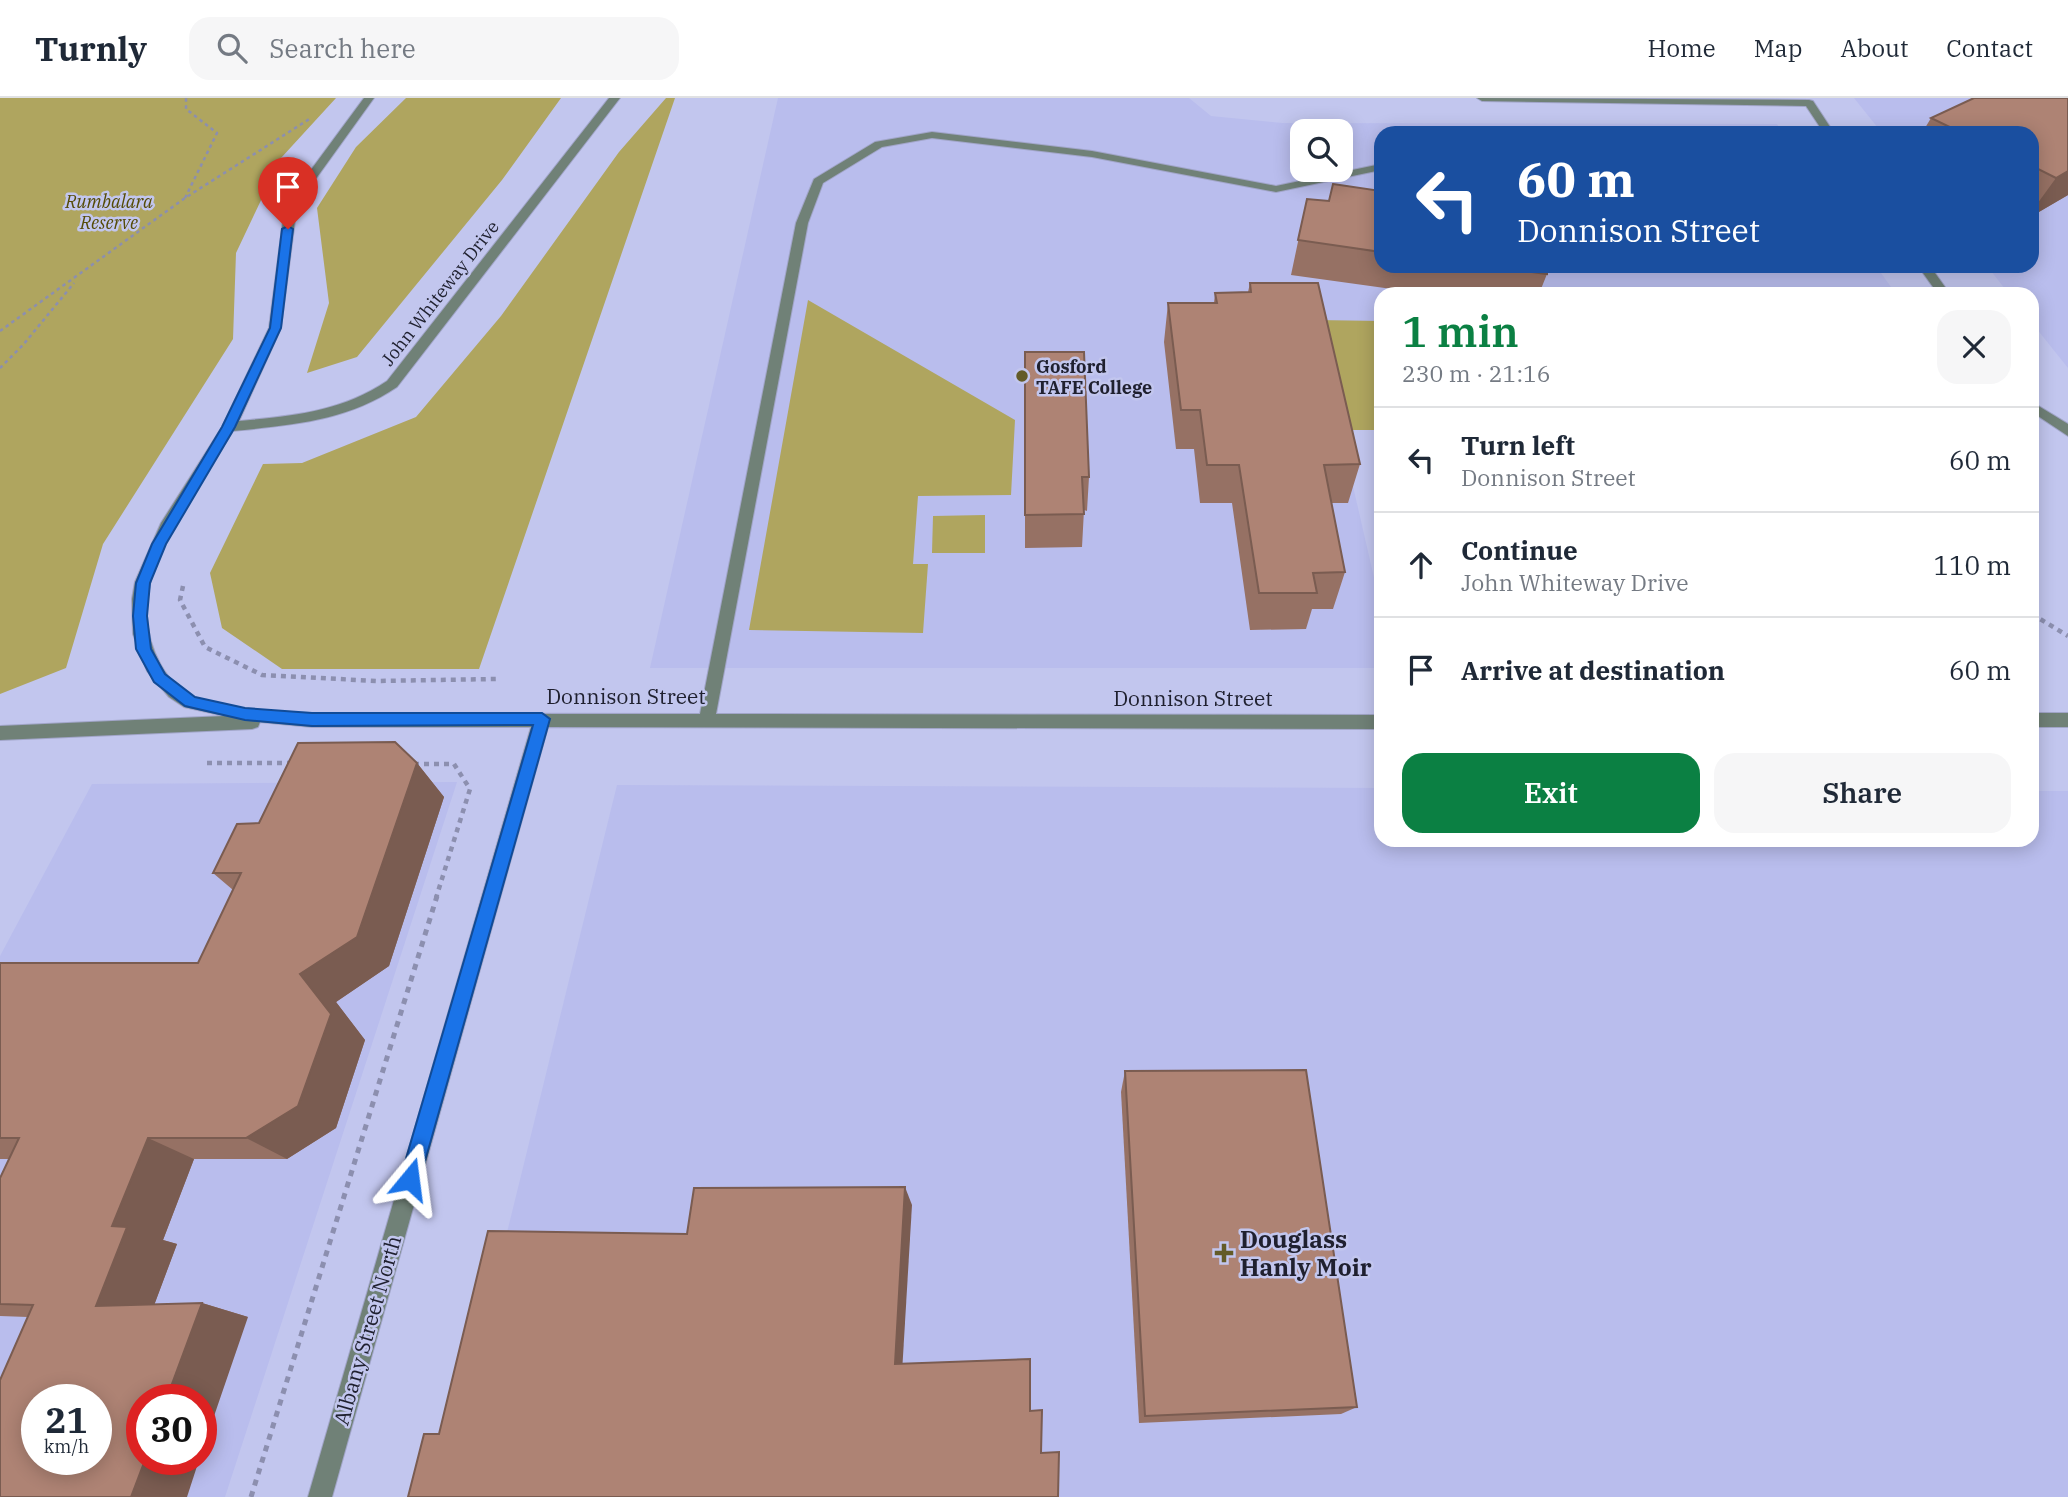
<!DOCTYPE html>
<html lang="en">
<head>
<meta charset="utf-8">
<style>
  :root { --surface:#fff; --page:#f6f6f7; --text:#1f2937; --muted:#747a83; --line:#e0e1e3; --accent:#0b8043 }
  body { margin:0; font-family:"IBM Plex Serif",serif; background:var(--page); color:var(--text); height:100vh; display:flex; flex-direction:column; font-size:26px; white-space:nowrap }
  * { box-sizing:border-box; margin:0 }
  p { font-size:23px; color:var(--muted) }
  .icon { flex:none; width:38px; height:38px; fill:none; stroke:currentColor; stroke-width:2; stroke-linecap:round; stroke-linejoin:round }
  .map { position:relative; flex:1; overflow:hidden }
  .details { position:absolute; left:1374px; top:189px; width:665px; height:560px; display:flex; flex-direction:column; background:var(--surface); border-radius:21px; box-shadow:0 4px 18px #0003 }
  .details>* { flex:none }
  .hud { position:absolute; left:1374px; top:28px; width:665px; height:147px; border-radius:21px; box-shadow:0 4px 18px #0003; background:#1a4fa0; color:#fff; overflow:hidden }
  .buttons { position:absolute; left:1290px; top:21px; display:grid; gap:14px }
  .buttons a { display:grid; place-items:center; width:63px; height:63px; border-radius:14px; background:var(--surface); box-shadow:0 4px 18px #0003; font-size:35px }
  .speed { position:absolute; left:21px; top:1286px; display:flex; gap:14px; font-size:35px; font-weight:700; text-align:center }
  .speed>* { display:grid; place-content:center; width:91px; height:91px; border-radius:50%; background:var(--surface); box-shadow:0 4px 18px #0003; line-height:1 }
  .speed small { font-size:18px; font-weight:400 }
  .speed .limit { border:10px solid #d22; background:#fff; color:#111 }
  .pin { position:absolute; display:grid; place-items:center; width:60px; height:60px; color:#fff; margin:-72px -30px; border-radius:50% 50% 50% 0; rotate:-45deg; box-shadow:0 0 7px #0007 }
  .pin .icon { rotate:45deg }
  .me { position:absolute; width:77px; margin:-38px; rotate:16deg; stroke-linejoin:round; filter:drop-shadow(0 0 5px #0008) }
  .turn { display:flex; align-items:center; gap:24px; height:147px; padding:0 28px; font-size:32px }
  .turn .icon { width:91px; height:91px; stroke-width:2.5 }
  .turn b { display:block; font-size:49px; line-height:60px }
  .round { display:grid; place-items:center; flex:none; width:74px; height:74px; border-radius:21px; background:var(--page) }
  .headline { display:flex; align-items:center; justify-content:space-between; height:119px; padding:0 28px }
  h1 { font-size:42px; font-weight:600; line-height:52px; color:var(--accent) }
  .primary-button { display:flex; gap:14px; margin-top:auto; padding:14px 28px }
  .primary-button a { flex:1; height:80px; border-radius:21px; background:var(--accent); color:#fff; font-size:28px; font-weight:600; line-height:80px; text-align:center }
  .primary-button a+a { background:var(--page); color:var(--text) }
  ul { padding:0; list-style:none }
  li { display:flex; align-items:center; gap:21px; height:105px; padding:0 28px; border-top:2px solid var(--line) }
  li div { flex:1 }
  li b { display:block; font-size:26px }
  li em { font-style:normal }
  header { display:flex; align-items:center; gap:42px; box-sizing:border-box; height:98px; padding:0 35px; background:var(--surface); border-bottom:2px solid var(--line) }
  header strong { font-size:33px }
  nav { display:flex; gap:38px; margin-inline-start:auto; font-size:24px }
  .search { width:490px; height:63px; background:var(--page); display:flex; align-items:center; gap:18px; box-sizing:border-box; padding:0 24px; border-radius:21px; color:var(--muted); font-size:26px }
  .map>svg:first-child { display:block }
  .built { fill:#b9bded; fill-rule:evenodd }
  .green { fill:#afa55f }
  .lines { fill:none; stroke-linecap:round; stroke-linejoin:round }
  .minor-casing { stroke:#a1a5c8; stroke-width:2 }
  .path-far2 { stroke:#8c8faf; stroke-width:2.5; stroke-dasharray:3.5 3.5; stroke-linecap:butt }
  .path-far1 { stroke:#8c8faf; stroke-width:4.5; stroke-dasharray:5 5; stroke-linecap:butt }
  .path { stroke:#8c8faf; stroke-width:5; stroke-dasharray:6 6; stroke-linecap:butt }
  .minor { fill:#708177; fill-rule:evenodd }
  .wall { fill:#967164 }
  .shaded-wall { fill:#7a5c51 }
  .building { fill:#ae8374; stroke:#7a5c51; stroke-width:2; fill-rule:evenodd }
  .route { fill:#1a73e8; stroke:#114b97; stroke-width:2 }
  .poi-dot { fill:#635b28; stroke:#c2c6ee; stroke-width:2.5 }
  .labels { text-anchor:middle; dominant-baseline:central; stroke-width:5; stroke-linejoin:round; paint-order:stroke }
  .far-park-label { font-size:18px; font-style:italic; fill:#554b06; stroke:#c2c6ee }
  .far-street-label { font-size:18px; fill:#1f202f; stroke:#c2c6ee }
  .far-poi-label { font-size:18px; font-weight:bold; fill:#1f202f; stroke:#c2c6ee; text-anchor:start }
  .street-label { font-size:21px; fill:#1f202f; stroke:#c2c6ee }
  .near-poi-label { font-size:24px; font-weight:bold; fill:#1f202f; stroke:#c2c6ee; text-anchor:start }
</style>
</head>
<body>
<header>
<strong>Turnly</strong>
<div class="search"><svg class="icon" aria-label="search" viewBox="0 0 24 24"><circle cx="10" cy="10" r="6"/><path d="M15 15l6 6"/></svg>Search here</div>
<nav><a>Home</a><a>Map</a><a>About</a><a>Contact</a></nav>
</header>
<div class="map">
<svg width="2068" height="1399" viewBox="0 0 2068 1399">
  <rect width="100%" height="100%" fill="#c2c6ee"/>
  <g class="built">
    <path d="M778,0H1189L1211,18L1282,25L1777,26L1783,35H1381V168H1876L1896,196H1381V223H1315L1381,510V570H650ZM1302,33H1340V72H1302Z"/>
    <polygon points="1854,0 2068,0 2068,270 2032,225 2032,196 2009,196 1987,168 2032,168 2032,35 1882,35"/>
    <path d="M457,684L225,1399H0V858L92,686ZM37,1302H96V1362H37ZM142,1302H201V1362H142Z"/>
    <polygon points="617,687 1381,690 1381,742 2032,742 2032,693 2068,693 2068,1399 442,1399"/>
  </g>
  <g class="green">
    <polygon points="0,0 336,0 281,60 236,155 233,241 103,446 66,570 0,596"/>
    <polygon points="406,0 561,0 502,82 357,259 307,275 329,205 317,110 356,49"/>
    <polygon points="666,0 675,0 479,571 282,571 222,530 210,475 263,366 302,365 416,319 501,218 619,54"/>
    <polygon points="808,202 1015,322 1011,397 918,398 913,466 928,466 923,535 749,532"/>
    <polygon points="1315,222 1381,223 1381,332 1340,332"/>
    <polygon points="985,417 985,455 932,455 933,418"/>
  </g>
  <g class="lines">
    <g class="minor-casing">
      <g id="minor">
        <path d="M364,0H374L297,107L281,230L239,323C292,318 341,314 387,283L609,0H620L397,289C347,323 292,327 233,333C200,387 145,450 147,518C148,549 165,588 197,600C253,619 343,615 403,615C502,616 600,616 700,616L796,125L814,81L875,44L932,34L1092,53L1276,88L1381,66V72L1276,94L1092,59L932,40L882,49L823,85L808,125L716,616L1381,617V631L548,629L332,1399H308L531,629H312L260,624L258,629L252,631L0,642V628L225,618L184,609L169,599L147,573L133,536L132,501L135,484L161,425L222,329L269,230L285,107Z"/>
        <polygon points="1477,0 1809,2 1813,3 1834,35 1824,35 1806,8 1482,3"/>
        <polygon points="1918,168 1930,168 1950,196 1938,196"/>
        <polygon points="2032,304 2068,326 2068,338 2032,314"/>
        <rect x="2032" y="615" width="36" height="14"/>
      </g>
    </g>
    <g class="path-far2">
      <polyline points="185,100 217,35 186,11 186,0"/>
      <polyline points="0,233 185,100 311,20"/>
      <polyline points="0,270 23,247 74,185"/>
    </g>
    <g class="path-far1">
      <polyline points="183,488 180,502 205,549 262,577 377,583 498,581"/>
      <polyline points="2032,516 2068,538"/>
      <polyline points="207,665 293,665"/>
      <polyline points="414,666 454,666 470,691 436,800"/>
    </g>
    <polyline class="path" points="251,1399 437,798"/>
    <use href="#minor" class="minor"/>
  </g>
  <g class="wall">
    <polygon points="2068,0 2068,97 2032,118 2032,35 1922,35 1931,20"/>
    <polygon points="1381,93 1381,168 1547,168 1547,176 1539,196 1428,196 1291,177 1307,101 1329,103"/>
    <polygon points="1250,185 1360,366 1348,405 1331,405 1345,474 1333,511 1312,511 1306,531 1250,532 1232,405 1200,405 1194,351 1176,351 1164,244 1168,205 1214,205 1215,195 1248,194"/>
    <polygon points="1025,254 1089,379 1087,413 1084,412 1082,449 1025,450"/>
    <polygon points="417,665 444,699 389,868 336,904 365,942 336,1030 287,1061 194,1061 163,1142 177,1146 154,1207 202,1205 248,1219 28,1219 0,1218 0,1080 9,1061 0,1061 0,865 198,865 233,792 213,775 259,725"/>
    <polygon points="1125,973 1357,1309 1341,1316 1139,1325 1121,994"/>
  </g>
  <g class="shaded-wall">
    <polygon points="2068,73 2068,97 2032,118 2032,113 2056,80"/>
    <polygon points="417,665 444,699 389,868 336,904 365,942 336,1030 287,1061 246,1040 300,876"/>
    <polygon points="148,1040 194,1061 163,1142 177,1146 149,1221 96,1208 112,1128"/>
    <polygon points="905,1089 912,1107 902,1275 895,1266"/>
    <polygon points="202,1205 248,1219 201,1356 201,1302 166,1302"/>
    <polygon points="145,1362 199,1362 187,1399 131,1399"/>
  </g>
  <g class="building">
    <polygon points="1974,0 2068,0 2068,73 2056,80 2032,68 2032,35 1962,35 1931,20"/>
    <polygon points="1333,86 1381,93 1381,154 1298,142 1307,101 1329,103"/>
    <polygon points="1487,168 1547,168 1547,176"/>
    <polygon points="1250,185 1318,185 1360,366 1324,367 1345,474 1313,475 1317,495 1259,495 1239,367 1207,367 1200,312 1181,312 1168,205 1217,205 1215,195 1251,194"/>
    <polygon points="1025,254 1084,254 1089,379 1082,379 1084,416 1025,417"/>
    <path d="M395,644L417,665L357,839L300,876L331,916L298,1008L246,1040H148L112,1128L127,1129L96,1208L202,1205L166,1302H142V1362H145L131,1399H0V1282L33,1207L0,1206V1080L19,1040H0V865H198L241,775H213L237,726L259,725L298,645ZM37,1302H96V1362H37Z"/>
    <polygon points="1306,972 1357,1309 1145,1318 1125,973"/>
    <polygon points="905,1089 895,1266 1030,1261 1030,1313 1042,1312 1041,1355 1059,1354 1058,1399 408,1399 424,1336 439,1336 488,1133 687,1136 694,1090"/>
  </g>
  <polygon class="route" points="288,128 293,131 281,230 235,329 166,446 150,485 147,518 151,551 165,576 195,599 245,610 312,615 542,615 550,621 420,1081 417,1088 410,1090 403,1088 400,1081 533,627 312,628 245,622 185,608 154,584 136,551 133,518 136,485 152,446 222,329 270,230 282,131"/>
  <g class="poi-dot">
    <circle cx="1022" cy="278" r="7"/>
    <path d="M1220.5 1144.5h7v7h7v7h-7v7h-7v-7h-7v-7h7z"/>
  </g>
  <g class="labels">
    <g class="far-park-label">
      <text x="109" y="103">Rumbalara<tspan x="109" dy="21">Reserve</tspan></text>
    </g>
    <g class="far-street-label">
      <text transform="translate(440 195) rotate(-52)">John Whiteway Drive</text>
    </g>
    <g class="far-poi-label">
      <text x="1036" y="268">Gosford<tspan x="1036" dy="21">TAFE College</tspan></text>
    </g>
    <g class="street-label">
      <text x="626" y="598">Donnison Street</text>
      <text x="1193" y="600">Donnison Street</text>
      <text transform="translate(367 1232) rotate(-74)">Albany Street North</text>
    </g>
    <g class="near-poi-label">
      <text x="1240" y="1141">Douglass<tspan x="1240" dy="28">Hanly Moir</tspan></text>
    </g>
  </g>
</svg>
<div class="buttons">
<a><svg class="icon" aria-label="search" viewBox="0 0 24 24"><circle cx="10" cy="10" r="6"/><path d="M15 15l6 6"/></svg></a>
</div>
<div class="speed"><div>21<small>km/h</small></div><div class="limit">30</div></div>
<div class="pin" style="left:288px;top:131px;background:#d93025"><svg class="icon" aria-label="arrive" viewBox="0 0 24 24"><path d="M6 21V4h12l-3 4 3 4H6"/></svg></div>
<svg class="me" style="left:410px;top:1081px" viewBox="-20 -20 40 40"><path d="M0-17L14 15 0 8-14 15z" fill="#1a73e8" stroke="#fff" stroke-width="4"/></svg>
<div class="hud">
<div class="turn"><svg class="icon" aria-label="left" viewBox="0 0 24 24"><path d="M17 20v-9H6M10 6l-5 5 5 5"/></svg><div><b>60 m</b>Donnison Street</div></div>
</div>
<section class="details">
<div class="headline"><div><h1>1 min</h1><p>230 m · 21:16</p></div><a class="round"><svg class="icon" aria-label="close" viewBox="0 0 24 24"><path d="M6 6l12 12M18 6L6 18"/></svg></a></div>
<ul>
<li><svg class="icon" aria-label="left" viewBox="0 0 24 24"><path d="M17 20v-9H6M10 6l-5 5 5 5"/></svg><div><b>Turn left</b><p>Donnison Street</p></div><em>60 m</em></li>
<li><svg class="icon" aria-label="ahead" viewBox="0 0 24 24"><path d="M12 20V5M6 11l6-6 6 6"/></svg><div><b>Continue</b><p>John Whiteway Drive</p></div><em>110 m</em></li>
<li><svg class="icon" aria-label="arrive" viewBox="0 0 24 24"><path d="M6 21V4h12l-3 4 3 4H6"/></svg><div><b>Arrive at destination</b></div><em>60 m</em></li>
</ul>
<div class="primary-button"><a>Exit</a><a>Share</a></div>
</section>
</div>
</body>
</html>
